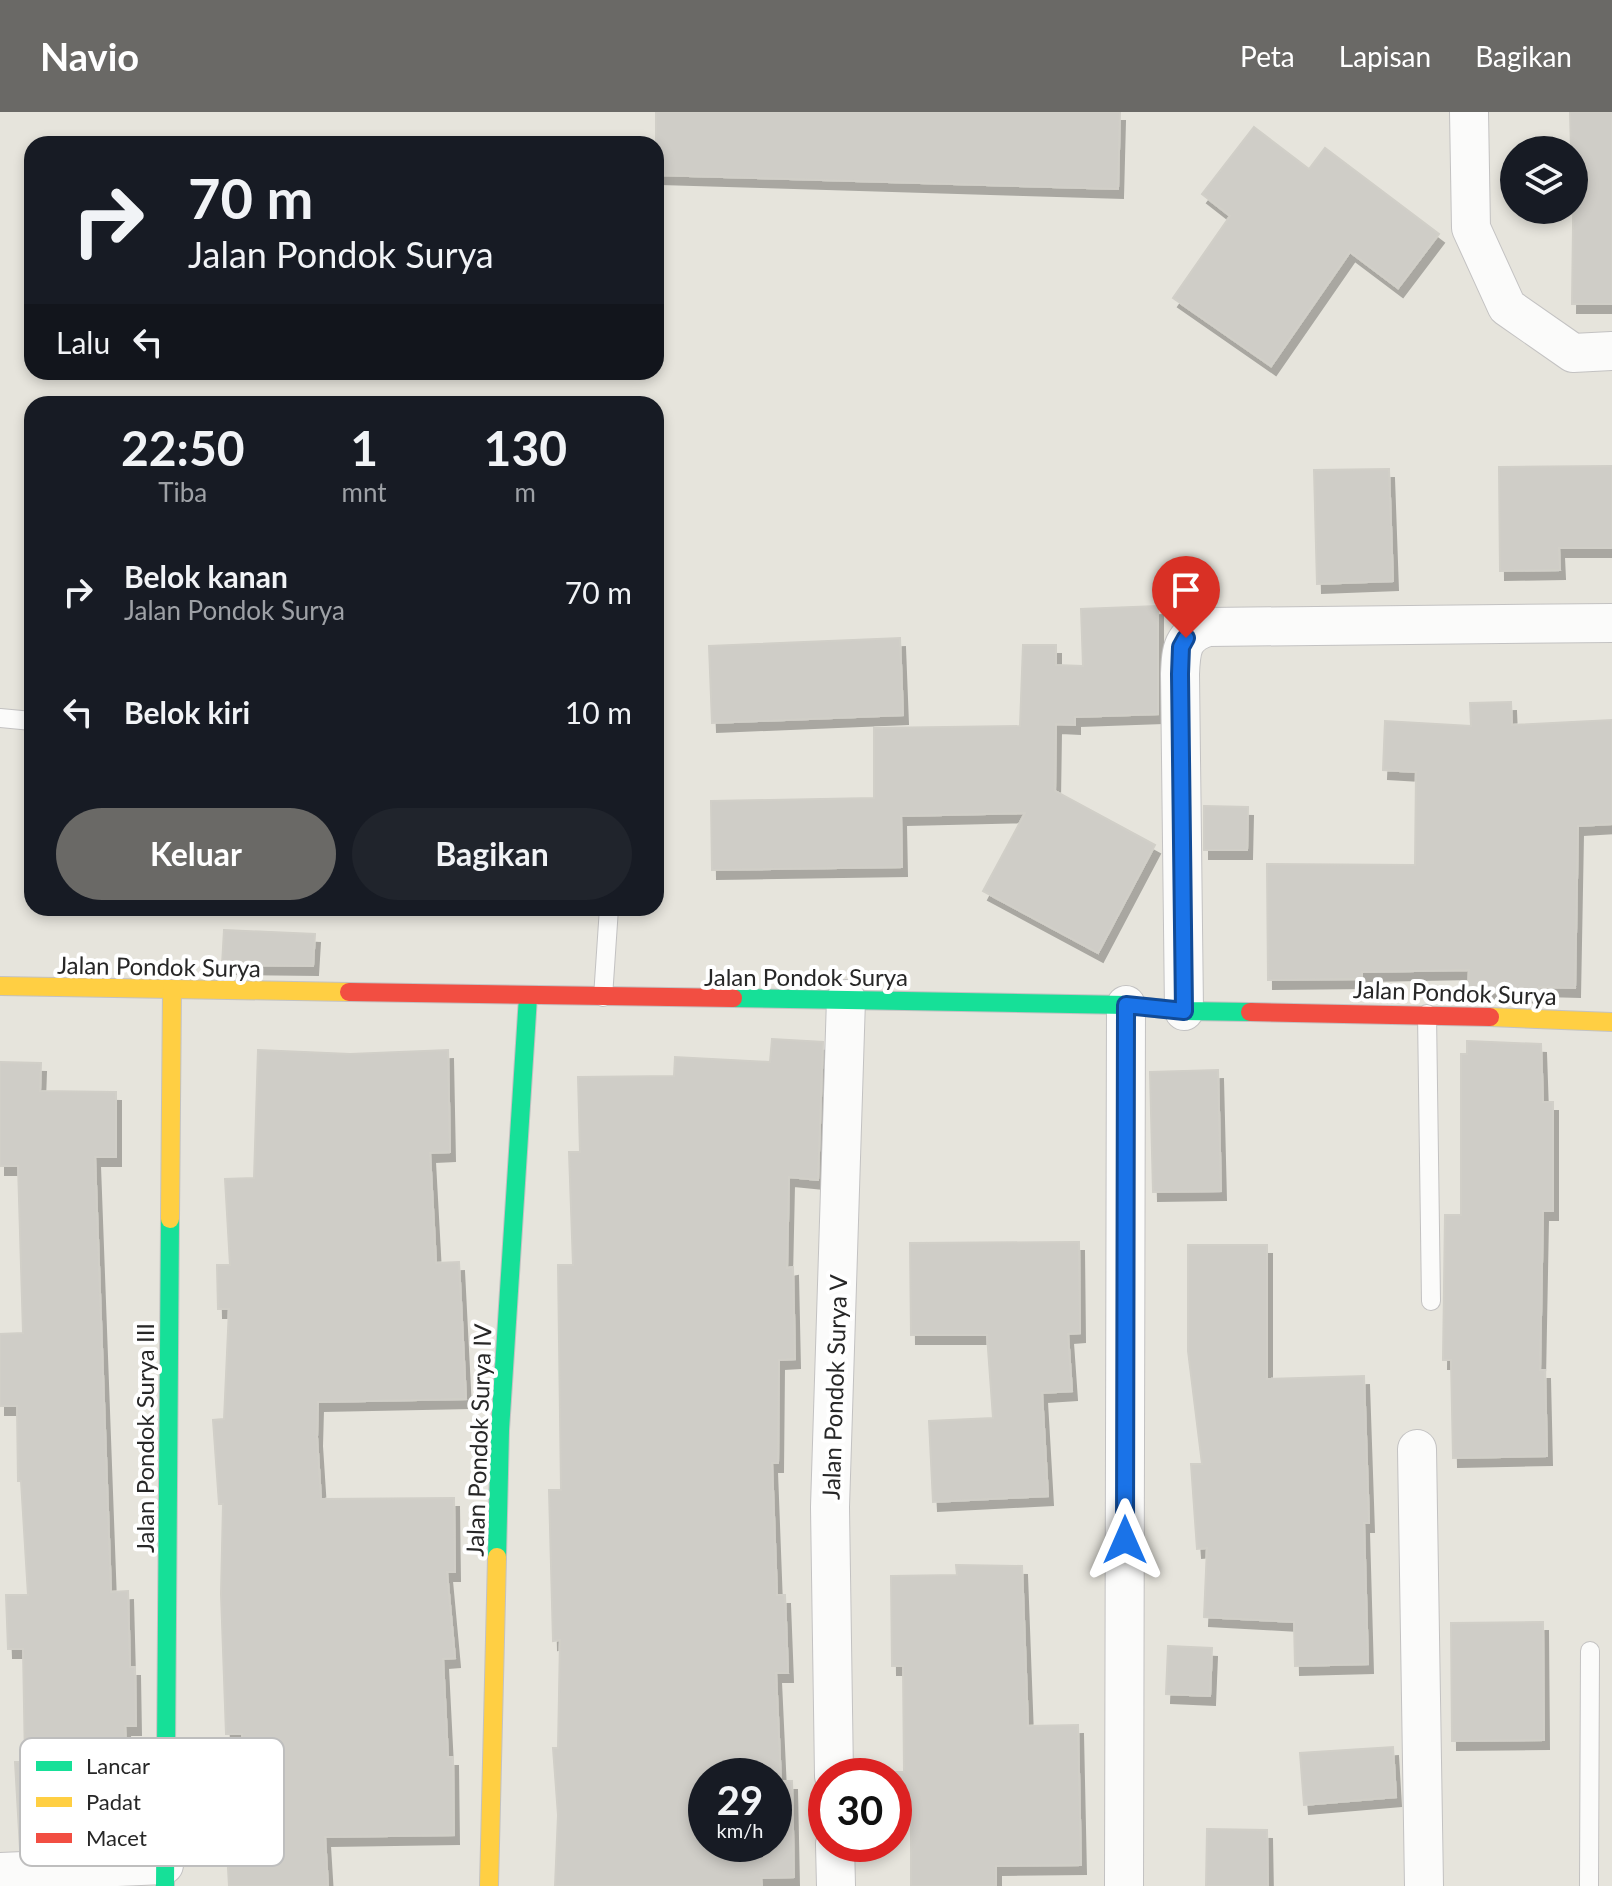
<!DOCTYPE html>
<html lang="id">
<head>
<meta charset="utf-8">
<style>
  :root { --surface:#171b24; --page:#20242c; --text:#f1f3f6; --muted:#9ea1a6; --accent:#6a6966 }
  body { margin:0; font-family:Lato,sans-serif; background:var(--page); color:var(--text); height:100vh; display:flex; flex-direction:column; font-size:30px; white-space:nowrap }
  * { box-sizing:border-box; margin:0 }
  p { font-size:26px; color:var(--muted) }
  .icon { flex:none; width:44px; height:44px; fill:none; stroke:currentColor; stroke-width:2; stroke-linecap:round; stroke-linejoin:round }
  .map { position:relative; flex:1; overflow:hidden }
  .details { position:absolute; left:24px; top:284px; width:640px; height:520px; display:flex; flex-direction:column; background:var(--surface); border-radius:24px; box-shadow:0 4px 12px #0003 }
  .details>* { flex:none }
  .guide { position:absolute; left:24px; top:24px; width:640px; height:244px; border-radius:24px; box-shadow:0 4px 12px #0003; background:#171b24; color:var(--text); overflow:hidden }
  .fabs { position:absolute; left:1500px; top:24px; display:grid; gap:16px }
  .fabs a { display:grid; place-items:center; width:88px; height:88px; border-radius:50%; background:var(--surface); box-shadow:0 4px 12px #0003; font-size:40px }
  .speed { position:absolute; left:688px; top:1646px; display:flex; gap:16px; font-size:40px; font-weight:700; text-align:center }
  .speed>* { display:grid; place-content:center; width:104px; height:104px; border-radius:50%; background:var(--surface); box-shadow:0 4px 12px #0003; line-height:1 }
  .speed small { font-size:20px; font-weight:400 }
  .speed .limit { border:12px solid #d22; background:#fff; color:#111 }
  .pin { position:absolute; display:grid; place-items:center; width:68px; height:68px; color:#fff; margin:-82px -34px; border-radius:50% 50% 50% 0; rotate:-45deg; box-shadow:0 0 8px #0007 }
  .pin .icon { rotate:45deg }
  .me { position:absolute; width:88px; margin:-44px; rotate:0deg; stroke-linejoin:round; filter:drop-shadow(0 0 6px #0008) }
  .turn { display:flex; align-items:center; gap:28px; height:168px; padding:0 32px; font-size:36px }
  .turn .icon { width:104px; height:104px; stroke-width:2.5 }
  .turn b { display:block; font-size:56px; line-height:68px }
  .then { display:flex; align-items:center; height:76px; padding:0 32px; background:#0003; gap:16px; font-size:30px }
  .eta { display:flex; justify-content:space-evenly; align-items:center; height:136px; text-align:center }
  .eta b { font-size:48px; font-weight:700; line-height:56px }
  .action { display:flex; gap:16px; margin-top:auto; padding:16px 32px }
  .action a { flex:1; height:92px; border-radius:48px; background:var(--accent); color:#fff; font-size:32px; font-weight:700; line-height:92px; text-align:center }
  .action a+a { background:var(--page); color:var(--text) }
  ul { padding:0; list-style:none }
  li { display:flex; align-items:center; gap:24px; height:120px; padding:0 32px }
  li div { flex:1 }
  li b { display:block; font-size:30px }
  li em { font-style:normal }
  header { display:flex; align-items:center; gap:48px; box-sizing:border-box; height:112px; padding:0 40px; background:var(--accent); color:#fff }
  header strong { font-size:38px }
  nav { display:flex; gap:44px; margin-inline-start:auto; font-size:28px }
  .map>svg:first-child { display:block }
  .building { fill:#cfcdc7; stroke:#d1cfc8; stroke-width:2; fill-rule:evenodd; filter:url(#shadow) }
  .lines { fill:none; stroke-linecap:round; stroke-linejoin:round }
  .lane-casing { stroke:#c3c2c2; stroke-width:20 }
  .street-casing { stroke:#c3c2c2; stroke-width:40 }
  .fast-casing { stroke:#c3c2c2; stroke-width:20 }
  .slow-casing { stroke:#c3c2c2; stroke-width:20 }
  .jam-casing { stroke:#c3c2c2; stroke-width:20 }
  .lane { stroke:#fbfbfa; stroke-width:18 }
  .street { stroke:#fbfbfa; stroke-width:38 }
  .fast { stroke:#16e098; stroke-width:18 }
  .slow { stroke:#ffcf43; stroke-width:18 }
  .jam { stroke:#f24e42; stroke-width:18 }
  .route-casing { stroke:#114b97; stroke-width:20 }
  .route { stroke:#1a73e8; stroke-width:14 }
  .labels { text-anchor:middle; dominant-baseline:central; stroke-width:8; stroke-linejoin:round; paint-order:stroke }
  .street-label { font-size:24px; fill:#272727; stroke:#fff }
  .key { fill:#fff; stroke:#bebebe; stroke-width:2 }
  .key-label { font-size:22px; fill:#272727 }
</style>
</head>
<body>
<header>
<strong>Navio</strong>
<nav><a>Peta</a><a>Lapisan</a><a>Bagikan</a></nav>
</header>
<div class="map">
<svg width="1612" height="1774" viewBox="0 0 1612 1774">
  <defs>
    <filter id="shadow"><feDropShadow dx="5" dy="9" stdDeviation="0" flood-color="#0004"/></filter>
  </defs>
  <rect width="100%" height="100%" fill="#e6e4dc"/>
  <g class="building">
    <polygon points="656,0 1120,0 1118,77 656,63"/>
    <polygon points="1570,0 1612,0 1612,192 1572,192 1574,38 1571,38"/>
    <polygon points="1254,15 1309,57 1325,36 1439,122 1398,176 1350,140 1271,254 1173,186 1230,104 1202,82"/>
    <polygon points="1612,354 1612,436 1559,436 1560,458 1500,459 1499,355"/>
    <polygon points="1389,357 1393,469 1317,472 1314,358"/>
    <polygon points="1158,494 1158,602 1075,605 1075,613 1056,612 1055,679 1155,733 1098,841 983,779 1025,701 901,704 902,755 712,758 711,689 874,686 874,616 1020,614 1023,533 1056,533 1056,553 1083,554 1081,497"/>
    <polygon points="900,526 903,603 712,611 709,534"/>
    <polygon points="1511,590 1512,613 1612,608 1612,712 1578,714 1575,876 1539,875 1539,882 1468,879 1469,858 1362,860 1362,867 1268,868 1267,752 1415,753 1416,660 1383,658 1385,609 1471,614 1470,591"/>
    <polygon points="1204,694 1248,695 1247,738 1204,738"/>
    <polygon points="224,818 315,822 313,854 222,853"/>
    <path d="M772,927L823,930L818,1068L789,1065L787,1156L793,1155L795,1247L779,1248L778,1351H772L777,1483H785L788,1561H776L781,1669H792L794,1765L761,1766L762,1774H555L558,1703L553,1636H558L560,1528L553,1529L549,1378H561L558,1153H573L569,1040H580L578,965L674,964L675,945L770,950ZM706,1664H774V1732H706Z"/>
    <polygon points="1467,929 1541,932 1543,990 1553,990 1553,1099 1543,1099 1540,1258 1545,1258 1547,1344 1453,1346 1451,1248 1443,1248 1445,1103 1461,1103 1461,942 1467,942"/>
    <polygon points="258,938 350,942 448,938 450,1040 430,1041 436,1151 459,1150 466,1287 318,1290 317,1325 321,1387 454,1386 455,1460 447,1460 455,1546 443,1547 448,1645 453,1645 454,1723 325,1725 328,1774 229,1774 227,1738 244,1737 242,1622 226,1622 221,1482 223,1392 219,1392 213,1308 224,1307 229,1197 218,1197 217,1153 230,1153 225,1067 254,1066"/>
    <polygon points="0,950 41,951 40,979 116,980 116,1045 95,1045 111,1480 128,1479 130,1555 135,1555 136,1614 125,1614 132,1732 20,1737 15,1650 25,1650 23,1537 8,1537 6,1483 28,1483 21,1369 18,1369 17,1294 0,1294 0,1222 23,1221 18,1054 0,1054"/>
    <polygon points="1218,958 1221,1079 1153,1080 1150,960"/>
    <polygon points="1079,1130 1080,1221 1068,1222 1072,1279 1042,1281 1048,1384 933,1390 929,1309 993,1306 987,1223 911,1223 910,1131"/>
    <polygon points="1188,1133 1267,1133 1267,1267 1364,1264 1369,1411 1364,1411 1368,1552 1295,1554 1294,1510 1204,1505 1207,1436 1197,1437 1191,1352 1202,1352 1188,1239"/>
    <polygon points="956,1453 1022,1454 1028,1614 1078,1613 1081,1753 996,1754 996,1774 911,1774 911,1702 894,1702 894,1660 904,1660 903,1554 892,1554 891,1464 957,1463"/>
    <polygon points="1543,1510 1544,1628 1452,1629 1451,1511"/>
    <polygon points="1168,1534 1212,1536 1210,1584 1166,1582"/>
    <polygon points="1393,1635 1396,1685 1304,1693 1300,1641"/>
    <polygon points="1207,1717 1267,1718 1268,1774 1206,1774"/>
  </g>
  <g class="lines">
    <g class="lane-casing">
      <g id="lane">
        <polyline points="0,606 32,609"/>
        <polyline points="603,885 609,796"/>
        <polyline points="1427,902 1431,1189"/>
        <polyline points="1589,1774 1590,1539"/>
      </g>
    </g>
    <g class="street-casing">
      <g id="street">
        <polyline points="1469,0 1471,116 1507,195 1573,241 1612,239"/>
        <path d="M1184,899L1180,562C1181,537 1182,523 1208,515L1612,511"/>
        <polyline points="1417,1337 1424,1774"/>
        <polyline points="834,1664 830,1395 846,887"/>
        <polyline points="835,1732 836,1774"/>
        <polyline points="0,1760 164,1753"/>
        <polyline points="1124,1774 1126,893"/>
      </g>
    </g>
    <g class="fast-casing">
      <g id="fast">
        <polyline points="733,886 1126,893 1184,899 1250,900"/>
        <polyline points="497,1445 500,1318 528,885"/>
        <polyline points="165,1774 170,1107"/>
      </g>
    </g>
    <g class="slow-casing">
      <g id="slow">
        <polyline points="0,874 349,880"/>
        <polyline points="1490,905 1612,910"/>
        <polyline points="170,1107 172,878"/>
        <polyline points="489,1774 497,1445"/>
      </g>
    </g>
    <g class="jam-casing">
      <g id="jam">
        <polyline points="349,880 733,886"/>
        <polyline points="1250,900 1490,905"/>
      </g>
    </g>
    <use href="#lane" class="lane"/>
    <use href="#street" class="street"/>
    <use href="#fast" class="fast"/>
    <use href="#slow" class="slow"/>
    <use href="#jam" class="jam"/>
  </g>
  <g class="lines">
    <g class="route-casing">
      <polyline id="route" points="1125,1428 1126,893 1184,899 1180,562 1181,535 1186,526"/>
    </g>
    <use href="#route" class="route"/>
  </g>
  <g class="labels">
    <g class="street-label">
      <text transform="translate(159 854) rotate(1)">Jalan Pondok Surya</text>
      <text x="806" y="864">Jalan Pondok Surya</text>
      <text transform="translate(1455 880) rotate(2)">Jalan Pondok Surya</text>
      <text transform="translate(834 1275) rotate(-88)">Jalan Pondok Surya V</text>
      <text transform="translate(144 1326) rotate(-90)">Jalan Pondok Surya III</text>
      <text transform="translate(478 1328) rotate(-88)">Jalan Pondok Surya IV</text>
    </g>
  </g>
  <rect x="20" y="1626" width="264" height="128" rx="12" class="key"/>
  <rect x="36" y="1649" width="36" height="10" fill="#16e098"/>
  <rect x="36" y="1685" width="36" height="10" fill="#ffcf43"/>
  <rect x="36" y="1721" width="36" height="10" fill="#f24e42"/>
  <g class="key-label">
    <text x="86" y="1662">Lancar</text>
    <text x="86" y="1698">Padat</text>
    <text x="86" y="1734">Macet</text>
  </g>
</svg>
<div class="fabs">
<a><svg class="icon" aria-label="layers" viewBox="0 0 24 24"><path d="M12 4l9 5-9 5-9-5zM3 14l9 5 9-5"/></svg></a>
</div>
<div class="speed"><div>29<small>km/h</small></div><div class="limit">30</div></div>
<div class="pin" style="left:1186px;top:526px;background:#d93025"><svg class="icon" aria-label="arrive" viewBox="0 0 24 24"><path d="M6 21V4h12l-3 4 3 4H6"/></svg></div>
<svg class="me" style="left:1125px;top:1428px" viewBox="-20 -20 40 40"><path d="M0-17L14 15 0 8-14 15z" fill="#1a73e8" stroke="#fff" stroke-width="4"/></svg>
<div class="guide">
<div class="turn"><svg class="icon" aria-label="right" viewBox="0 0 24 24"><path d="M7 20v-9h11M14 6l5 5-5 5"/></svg><div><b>70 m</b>Jalan Pondok Surya</div></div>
<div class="then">Lalu<svg class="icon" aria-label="left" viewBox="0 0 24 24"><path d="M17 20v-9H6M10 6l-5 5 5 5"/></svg></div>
</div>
<section class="details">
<div class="eta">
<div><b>22:50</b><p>Tiba</p></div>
<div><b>1</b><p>mnt</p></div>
<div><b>130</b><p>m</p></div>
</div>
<ul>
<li><svg class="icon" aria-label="right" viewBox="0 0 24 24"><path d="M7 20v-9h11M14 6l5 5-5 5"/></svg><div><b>Belok kanan</b><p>Jalan Pondok Surya</p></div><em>70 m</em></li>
<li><svg class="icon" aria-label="left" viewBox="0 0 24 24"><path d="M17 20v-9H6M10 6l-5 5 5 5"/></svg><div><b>Belok kiri</b></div><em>10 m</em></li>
</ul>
<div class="action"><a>Keluar</a><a>Bagikan</a></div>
</section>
</div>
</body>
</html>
